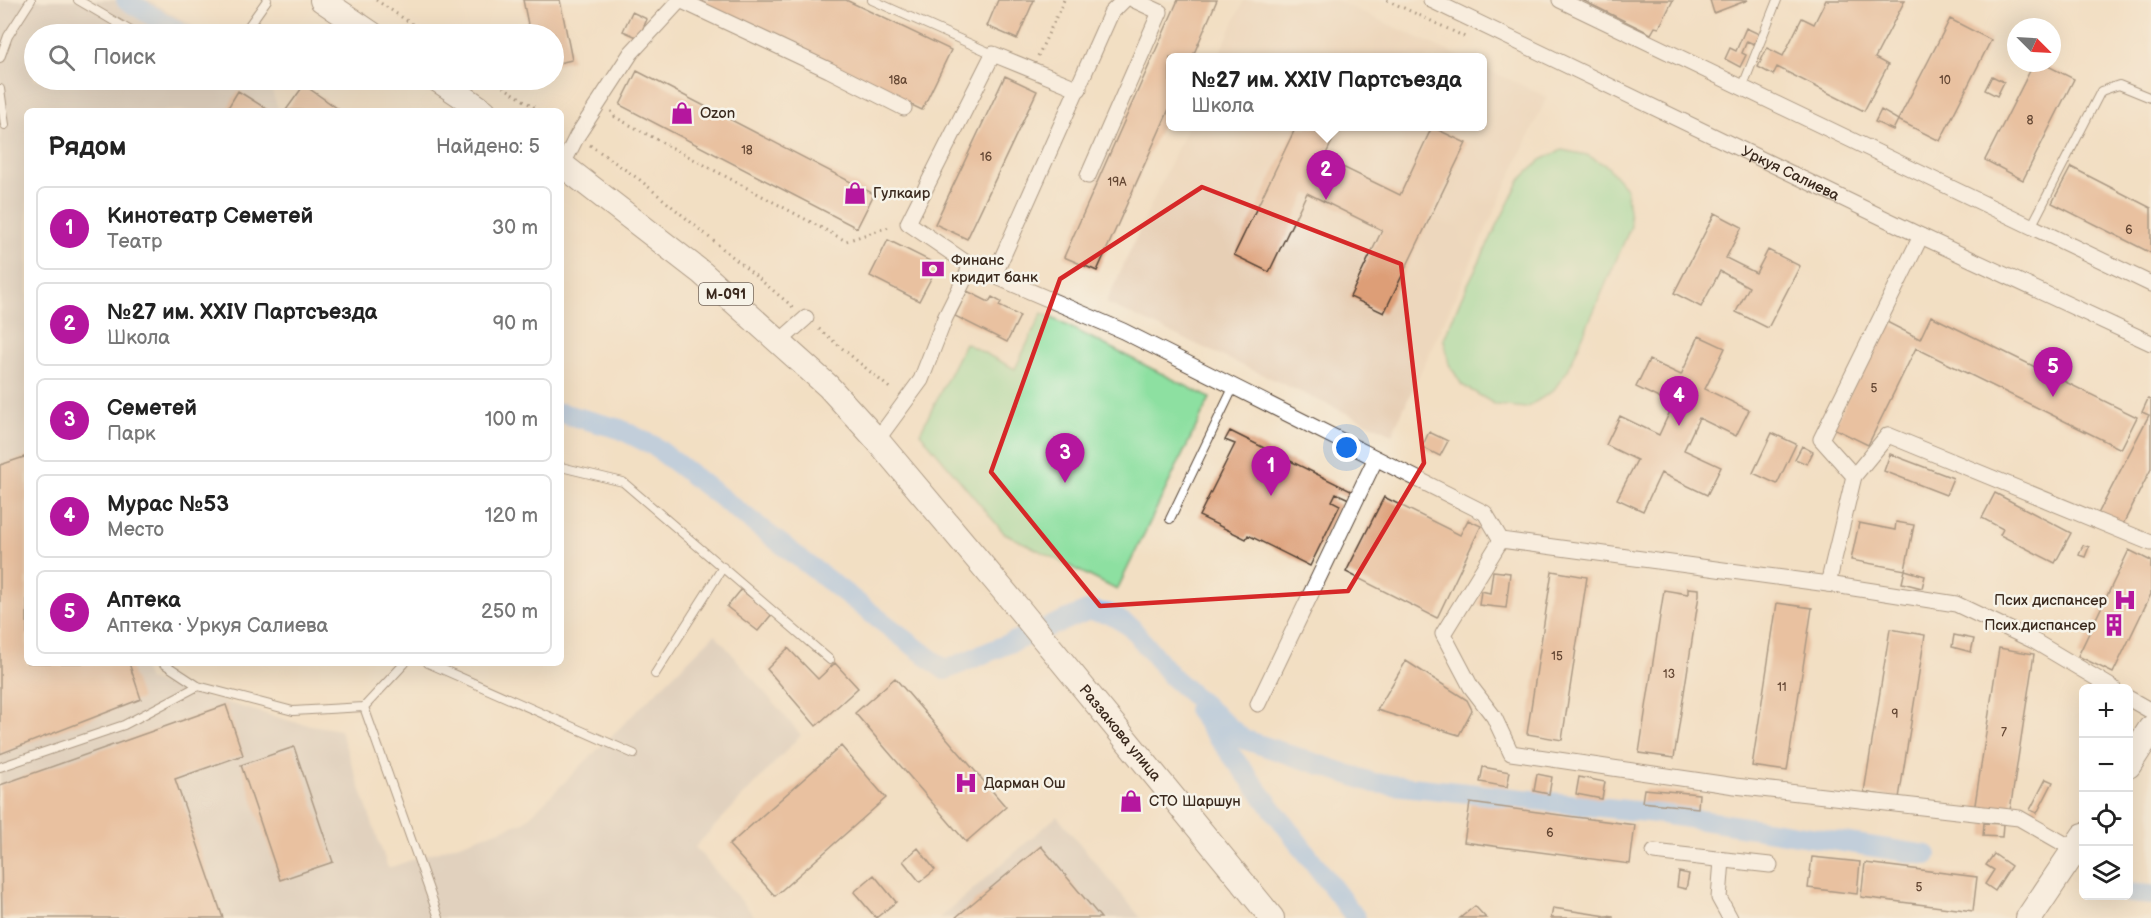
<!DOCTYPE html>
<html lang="ru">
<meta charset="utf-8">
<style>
body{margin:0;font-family:"Balsamiq Sans",sans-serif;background:#f2f2f2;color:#222}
.controls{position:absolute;right:18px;bottom:18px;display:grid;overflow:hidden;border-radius:9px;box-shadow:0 6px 24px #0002}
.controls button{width:54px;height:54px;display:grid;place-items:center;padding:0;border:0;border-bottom:2px solid #e0e0e0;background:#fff;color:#222;font:30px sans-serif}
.compass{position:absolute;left:2007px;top:18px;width:54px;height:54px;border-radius:50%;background:#fff;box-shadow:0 6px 24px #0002;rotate:114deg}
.you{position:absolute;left:1347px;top:448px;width:21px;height:21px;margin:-15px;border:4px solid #fff;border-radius:50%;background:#1a73e8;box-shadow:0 0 0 9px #1a73e833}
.badge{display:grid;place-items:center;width:39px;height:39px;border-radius:50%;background:#b5179e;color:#fff;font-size:20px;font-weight:700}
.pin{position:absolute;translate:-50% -50px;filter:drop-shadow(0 2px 3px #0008)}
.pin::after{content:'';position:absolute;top:32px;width:21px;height:18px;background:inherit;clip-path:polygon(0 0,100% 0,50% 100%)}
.popup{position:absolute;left:1166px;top:53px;width:321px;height:78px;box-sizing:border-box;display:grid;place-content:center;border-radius:9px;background:#fff;filter:drop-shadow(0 2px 4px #0005);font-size:20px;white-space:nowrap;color:#767676}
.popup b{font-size:22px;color:#222}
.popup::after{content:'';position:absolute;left:50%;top:100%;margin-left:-12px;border:12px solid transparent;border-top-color:#fff}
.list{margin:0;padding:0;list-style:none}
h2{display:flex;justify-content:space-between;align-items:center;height:78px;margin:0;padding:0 24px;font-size:26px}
h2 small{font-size:20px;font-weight:400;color:#767676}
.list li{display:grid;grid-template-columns:39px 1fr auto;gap:18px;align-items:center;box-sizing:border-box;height:84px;margin:0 12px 12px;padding:0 12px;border:2px solid #e0e0e0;border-radius:9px}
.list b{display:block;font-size:22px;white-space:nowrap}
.list p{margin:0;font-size:20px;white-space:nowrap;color:#767676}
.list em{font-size:20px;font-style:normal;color:#767676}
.icon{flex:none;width:33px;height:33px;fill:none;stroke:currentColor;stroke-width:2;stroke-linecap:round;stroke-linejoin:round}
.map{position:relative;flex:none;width:2151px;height:918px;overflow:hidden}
.search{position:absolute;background:#fff;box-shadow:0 6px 24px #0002;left:24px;top:24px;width:540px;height:66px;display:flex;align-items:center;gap:15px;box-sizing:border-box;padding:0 21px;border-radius:33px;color:#767676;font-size:22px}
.panel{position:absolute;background:#fff;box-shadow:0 6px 24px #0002;left:24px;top:108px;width:540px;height:558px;border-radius:9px}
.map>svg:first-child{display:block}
.built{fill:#e7cfb5}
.industrial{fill:#ccc2b9}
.green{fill:#8de0a1;stroke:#648560;stroke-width:1.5}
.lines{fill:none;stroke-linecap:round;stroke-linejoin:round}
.canal{stroke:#87bbf5;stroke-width:20}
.building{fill:#dd9e77}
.service-casing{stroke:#564537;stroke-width:10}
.minor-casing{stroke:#564537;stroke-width:17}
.primary-casing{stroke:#564537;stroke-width:26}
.trunk-casing{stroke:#564537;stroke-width:28}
.path{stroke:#564537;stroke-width:3;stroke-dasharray:1.5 4.5;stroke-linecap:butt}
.service{stroke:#fff;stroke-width:8}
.minor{stroke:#fff;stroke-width:15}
.primary{stroke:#fff;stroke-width:24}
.trunk{stroke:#fff;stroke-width:26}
.marked{fill:none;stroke:#d62828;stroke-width:4.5;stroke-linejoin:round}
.labels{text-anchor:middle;stroke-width:5;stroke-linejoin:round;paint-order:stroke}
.number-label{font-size:12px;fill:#644734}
.shield{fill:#f7f3e8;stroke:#73665b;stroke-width:1.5}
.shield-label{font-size:14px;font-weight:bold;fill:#3b2a1e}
.poi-label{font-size:15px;fill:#3b2a1e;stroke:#f7f3e8;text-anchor:start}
.street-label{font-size:15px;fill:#3b2a1e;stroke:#f7f3e8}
</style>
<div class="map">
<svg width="2151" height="918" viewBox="0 0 2151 918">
<rect width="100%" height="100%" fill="#f7f3e8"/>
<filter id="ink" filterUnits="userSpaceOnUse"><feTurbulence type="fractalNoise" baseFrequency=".0167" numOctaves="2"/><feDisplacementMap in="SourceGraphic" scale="12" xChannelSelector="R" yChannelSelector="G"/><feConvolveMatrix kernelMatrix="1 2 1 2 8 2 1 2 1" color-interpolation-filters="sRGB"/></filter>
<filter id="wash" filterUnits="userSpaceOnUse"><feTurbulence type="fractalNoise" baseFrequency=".008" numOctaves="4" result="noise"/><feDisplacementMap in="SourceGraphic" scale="24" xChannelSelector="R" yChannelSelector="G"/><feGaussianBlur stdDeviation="1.35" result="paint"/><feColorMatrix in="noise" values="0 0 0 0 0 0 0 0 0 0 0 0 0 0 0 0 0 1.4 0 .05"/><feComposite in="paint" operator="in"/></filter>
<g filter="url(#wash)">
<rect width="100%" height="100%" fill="#f2dfc3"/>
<path class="built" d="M1244 0H1335L1461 57H1218Z
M1482 67 1547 97 1392 434 1106 303 1187 127H1482Z"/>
<path class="industrial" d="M0 0H149L206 34H34V80H268L279 111H27V663H141L148 680 294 722 340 730 388 868 524 822 715 634 801 735 695 847 756 918H0Z
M1057 816 1141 918H940Z"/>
<path class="green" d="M1562 150 1587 155 1607 166 1626 188 1631 226 1568 370 1553 391 1526 408 1496 405 1462 385 1449 364 1444 339 1462 296 1520 180 1541 160Z
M1042 313 1210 398 1117 590 1004 533 920 433 965 343 1015 369Z"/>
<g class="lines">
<path class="canal" d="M126 0 182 34
M561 413 620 429 654 446 945 670 1087 611 1109 614 1131 627 1172 677 1243 739 1374 783 1655 813 1927 855
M1197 710 1356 918
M2128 893 2151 895"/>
</g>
<g id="blocks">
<path class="building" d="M523 0H560L572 60 554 64V34H530Z
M693 0H846L951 50 922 110Z
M998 0H1034L1017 39 987 26Z
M1178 0H1217L1192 58H1170V107L1097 271 1064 257Z
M1582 0H1673L1659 28 1655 27 1651 34Z
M1710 0H1748L1714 13Z
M1826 0H1905L1875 58 1888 65 1864 111 1777 67 1773 75 1758 67 1767 48 1783 56 1802 18 1814 24Z
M632 12 647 19 639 38 623 31Z
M1950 19 1991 40 1940 141 1898 120 1893 130 1875 122 1881 110 1898 120Z
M1746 28 1759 34 1754 44 1747 41 1742 53 1746 55 1740 67 1725 59 1730 48 1736 51Z
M2034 63H2042L2074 79 2023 180 1985 160Z
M637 71 874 194 857 228 620 105Z
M1005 76 1037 91 967 239 935 224Z
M1992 76 2004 82 1997 96 1985 90Z
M304 85 341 111 286 110Z
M238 91 270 111H226Z
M1296 127H1339L1324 158 1400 195 1432 127 1466 143 1384 313 1350 297 1382 230 1307 193 1269 272 1234 255Z
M2071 167 2151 208V253L2052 203Z
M1715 213 1742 227 1726 258 1756 273 1768 250 1800 266 1768 328 1736 312 1749 287 1720 271 1701 307 1674 293Z
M888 240 938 265 919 301 870 276Z
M967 291 989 302 992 297 1001 302 999 306 1020 316 1007 342 955 316Z
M1931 316 2137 417 2121 449 1916 348 1868 445 1833 428 1885 321 1920 339Z
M1699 336 1725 348 1705 389 1749 410 1736 436 1699 418 1684 450 1721 467 1707 495 1661 473 1643 511 1617 499 1637 460 1606 445 1620 416 1659 435 1673 405 1636 387 1649 360 1681 375Z
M2148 399 2151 400V469L2122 526 2098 514 2149 415 2142 412Z
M1230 431 1355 493 1351 500 1336 493 1332 501 1340 505 1310 566 1248 535 1246 539 1199 516 1235 444 1225 440Z
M1429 432 1448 441 1440 456 1422 447Z
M1772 433 1796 444 1777 484 1753 473Z
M1802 446 1813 452 1807 464 1795 459Z
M1890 454 1953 478 1946 495 1884 471Z
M27 456V663H129L141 699 0 754V465Z
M1995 493 2071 533 2055 563 2000 535 2003 529 1982 518Z
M1384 497 1460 535 1468 520 1481 526 1437 618 1346 572Z
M1896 522 1914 525 1905 570 1851 560 1859 523 1895 530Z
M2083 545 2089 547 2085 557 2079 555Z
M2129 550 2151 561V594L2113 673 2078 656Z
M1905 570 1925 576 1922 588 1902 583Z
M1493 571 1510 573 1506 608 1479 605 1481 591 1490 593Z
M1552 571 1587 577 1562 740 1527 734Z
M1688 588 1699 589V595L1674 758 1639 753 1664 590 1688 594Z
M741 590 772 614 758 631 727 607Z
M1777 603 1812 608 1787 771 1752 766Z
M1890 629 1925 635 1899 798 1864 792Z
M1954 635 1974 639 1971 652 1952 647Z
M788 648 818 679 835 663 858 688 816 726 767 669Z
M1999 648 2034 654 2009 817 1974 811Z
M1406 661 1467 700 1472 710 1459 735 1377 710Z
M895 678 1006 807 966 842 855 713Z
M226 705 243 755 175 779 223 918H2L0 785Z
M841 746 886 798 775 896 729 845Z
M294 747 333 862 280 880 241 765Z
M1483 767 1510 772 1507 787 1480 782Z
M1537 774 1552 777 1549 794 1534 791Z
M1579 777 1605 782 1602 799 1576 794Z
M2046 779 2053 782 2037 813 2030 810Z
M1644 789 1699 794 1698 808 1642 802Z
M1470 803 1635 825 1630 864 1464 842Z
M1984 823 2003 824 2002 837 1983 836Z
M1041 846 1101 918H955Z
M918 848 935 870 920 882 903 861Z
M1994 854 2011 866 1995 891 1985 884 1994 870 1986 865Z
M1812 857 1860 862 1857 894 1808 888Z
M1865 863 1977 877 1973 911 1861 897Z
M1679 872 1689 874 1686 889 1677 887Z
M874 875 896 902 876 918 854 892Z
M1475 906 1486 918H1460Z
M1553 908 1613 917V918H1551Z"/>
</g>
</g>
<g filter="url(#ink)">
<use href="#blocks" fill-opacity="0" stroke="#564537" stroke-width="1.5"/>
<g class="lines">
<g class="service-casing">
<path id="service" d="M78 0 136 34
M872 0 993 54
M243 34 267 0
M0 58 8 36 31 0
M1742 88 1777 0
M0 89 5 125
M2031 227 2101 91 2119 85 2151 98
M561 467 623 482 830 660
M1170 519 1234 386
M163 663 198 686 293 711 364 707 405 663
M428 663 634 754
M655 674 723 567
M364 707 439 918
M0 767 124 725 198 686"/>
</g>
<g class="minor-casing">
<g id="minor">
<path id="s1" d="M1431 0 1921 236 2151 343"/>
<path d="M1560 0 2151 284"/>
<path d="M1079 89 993 54 908 223 971 266 1123 331 1485 513 1501 540"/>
<path d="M561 168 577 136 631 53 680 0 829 70 904 108"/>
<path d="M1088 176 1160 12 1134 0"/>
<path d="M994 276 1111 13 1124 0"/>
<path d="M780 341 806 318"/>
<path d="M877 440 921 380 945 318 971 266"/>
<path d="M1854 476 1888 435 2151 543"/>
<path d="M1828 584 1854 476 1821 439 1921 236"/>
<path d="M2128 698 2151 711"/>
<path d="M1258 704 1375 460"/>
<path d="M2075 850 2019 818 1735 786 1511 753 1494 717 1471 687 1443 634 1501 540 1828 584 1956 604 2034 641 2113 688"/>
<path d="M1654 852 1770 865"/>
<path d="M1722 860 1719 898 1730 918"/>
</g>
</g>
<g class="primary-casing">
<g id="primary">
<path d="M322 0 372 34"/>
<path d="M438 80 484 111"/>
<path id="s2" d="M561 164 702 273 828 386 877 440 1019 609 1272 918"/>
</g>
</g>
<g class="trunk-casing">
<path id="trunk" d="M2128 765 2151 729
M2029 918 2084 836"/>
</g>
<path class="path" d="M376 0 427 34
M1387 0 1465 37
M1038 56 1064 0
M493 80 540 111
M611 111 615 117 846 241 892 226
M590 145 640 180 793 307
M819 329 892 390"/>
<use href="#service" class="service"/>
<use href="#minor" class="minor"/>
<use href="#primary" class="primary"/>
<use href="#trunk" class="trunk"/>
</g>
</g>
<path d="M0 0H2151V918H0ZM1202 187 1401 264 1424 463 1348 591 1100 606 991 472 1060 279Z" fill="#f2dfc3" fill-opacity=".55" fill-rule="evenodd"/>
<path class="marked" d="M1202 187 1401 264 1424 463 1348 591 1100 606 991 472 1060 279Z"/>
<defs>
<g id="shop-bare" transform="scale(1.8)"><path d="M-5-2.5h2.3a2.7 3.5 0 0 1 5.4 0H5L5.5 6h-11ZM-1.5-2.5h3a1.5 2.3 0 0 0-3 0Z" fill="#b5179e" stroke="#f7f3e8" stroke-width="2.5" paint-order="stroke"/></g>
<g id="bank-bare" transform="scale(1.8)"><path d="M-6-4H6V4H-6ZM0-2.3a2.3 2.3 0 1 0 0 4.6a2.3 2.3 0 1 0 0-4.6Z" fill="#b5179e" stroke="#f7f3e8" stroke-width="2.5" paint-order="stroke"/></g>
<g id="hospital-bare" transform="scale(1.8)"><path d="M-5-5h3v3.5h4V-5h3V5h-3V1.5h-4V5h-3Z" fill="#b5179e" stroke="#f7f3e8" stroke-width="2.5" paint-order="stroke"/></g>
<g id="building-bare" transform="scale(1.8)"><path d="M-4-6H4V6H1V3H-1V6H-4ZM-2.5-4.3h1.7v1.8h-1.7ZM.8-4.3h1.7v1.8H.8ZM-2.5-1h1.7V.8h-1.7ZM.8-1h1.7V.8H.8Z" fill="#b5179e" stroke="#f7f3e8" stroke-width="2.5" paint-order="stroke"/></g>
</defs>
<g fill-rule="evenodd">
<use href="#shop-bare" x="682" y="113"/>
<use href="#shop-bare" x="855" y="193"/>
<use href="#bank-bare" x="933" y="269"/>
<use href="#hospital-bare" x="2125" y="600"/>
<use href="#building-bare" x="2114" y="625"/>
<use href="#hospital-bare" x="966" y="783"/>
<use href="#shop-bare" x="1131" y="801"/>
</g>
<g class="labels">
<g class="number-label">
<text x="898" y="84">18а</text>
<text x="1945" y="84">10</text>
<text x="2030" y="124">8</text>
<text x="747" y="154">18</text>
<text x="986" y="161">16</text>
<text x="1117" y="186">19А</text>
<text x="2129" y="234">6</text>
<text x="1874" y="392">5</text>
<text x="1557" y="660">15</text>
<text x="1669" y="678">13</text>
<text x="1782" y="691">11</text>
<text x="1895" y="718">9</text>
<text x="2004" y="736">7</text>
<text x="1550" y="837">6</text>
<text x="1919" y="891">5</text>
</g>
<rect class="shield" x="699" y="283" width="54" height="22" rx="4.5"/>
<g class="shield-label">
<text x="726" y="299">М-091</text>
</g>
<g class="poi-label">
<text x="700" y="118">Ozon</text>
<text x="873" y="198">Гулкаир</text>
<text x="951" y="265">Финанс<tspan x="951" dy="17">кридит банк</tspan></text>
<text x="2107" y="605" text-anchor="end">Псих диспансер</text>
<text x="2096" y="630" text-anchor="end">Псих.диспансер</text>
<text x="984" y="788">Дарман Ош</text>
<text x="1149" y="806">СТО Шаршун</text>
</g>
<g class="street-label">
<text dy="5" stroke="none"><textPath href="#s1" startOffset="399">Уркуя Салиева</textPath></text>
<text dy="5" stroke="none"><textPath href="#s2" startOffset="801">Раззакова улица</textPath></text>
</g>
</g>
</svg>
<div class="controls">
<button>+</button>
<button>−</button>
<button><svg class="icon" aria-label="locate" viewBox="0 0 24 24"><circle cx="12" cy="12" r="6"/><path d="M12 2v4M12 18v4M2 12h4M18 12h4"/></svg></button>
<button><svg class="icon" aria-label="layers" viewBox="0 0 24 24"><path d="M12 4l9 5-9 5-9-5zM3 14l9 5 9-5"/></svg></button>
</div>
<svg class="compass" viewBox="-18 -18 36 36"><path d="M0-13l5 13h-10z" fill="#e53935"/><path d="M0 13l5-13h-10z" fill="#767676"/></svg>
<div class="you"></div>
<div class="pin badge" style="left:1271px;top:496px">1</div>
<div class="pin badge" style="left:1326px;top:200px">2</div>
<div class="popup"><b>№27 им. XXIV Партсъезда</b>Школа</div>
<div class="pin badge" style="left:1065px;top:483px">3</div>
<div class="pin badge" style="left:1679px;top:426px">4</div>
<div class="pin badge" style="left:2053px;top:397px">5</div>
<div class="search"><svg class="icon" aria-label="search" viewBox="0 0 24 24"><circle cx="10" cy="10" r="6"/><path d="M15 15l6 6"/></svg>Поиск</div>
<section class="panel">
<h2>Рядом<small>Найдено: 5</small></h2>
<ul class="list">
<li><span class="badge">1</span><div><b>Кинотеатр Семетей</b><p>Театр</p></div><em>30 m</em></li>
<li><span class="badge">2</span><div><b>№27 им. XXIV Партсъезда</b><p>Школа</p></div><em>90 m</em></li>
<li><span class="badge">3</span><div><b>Семетей</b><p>Парк</p></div><em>100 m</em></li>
<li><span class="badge">4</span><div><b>Мурас №53</b><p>Место</p></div><em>120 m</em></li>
<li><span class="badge">5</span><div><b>Аптека</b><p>Аптека · Уркуя Салиева</p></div><em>250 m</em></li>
</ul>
</section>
</div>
